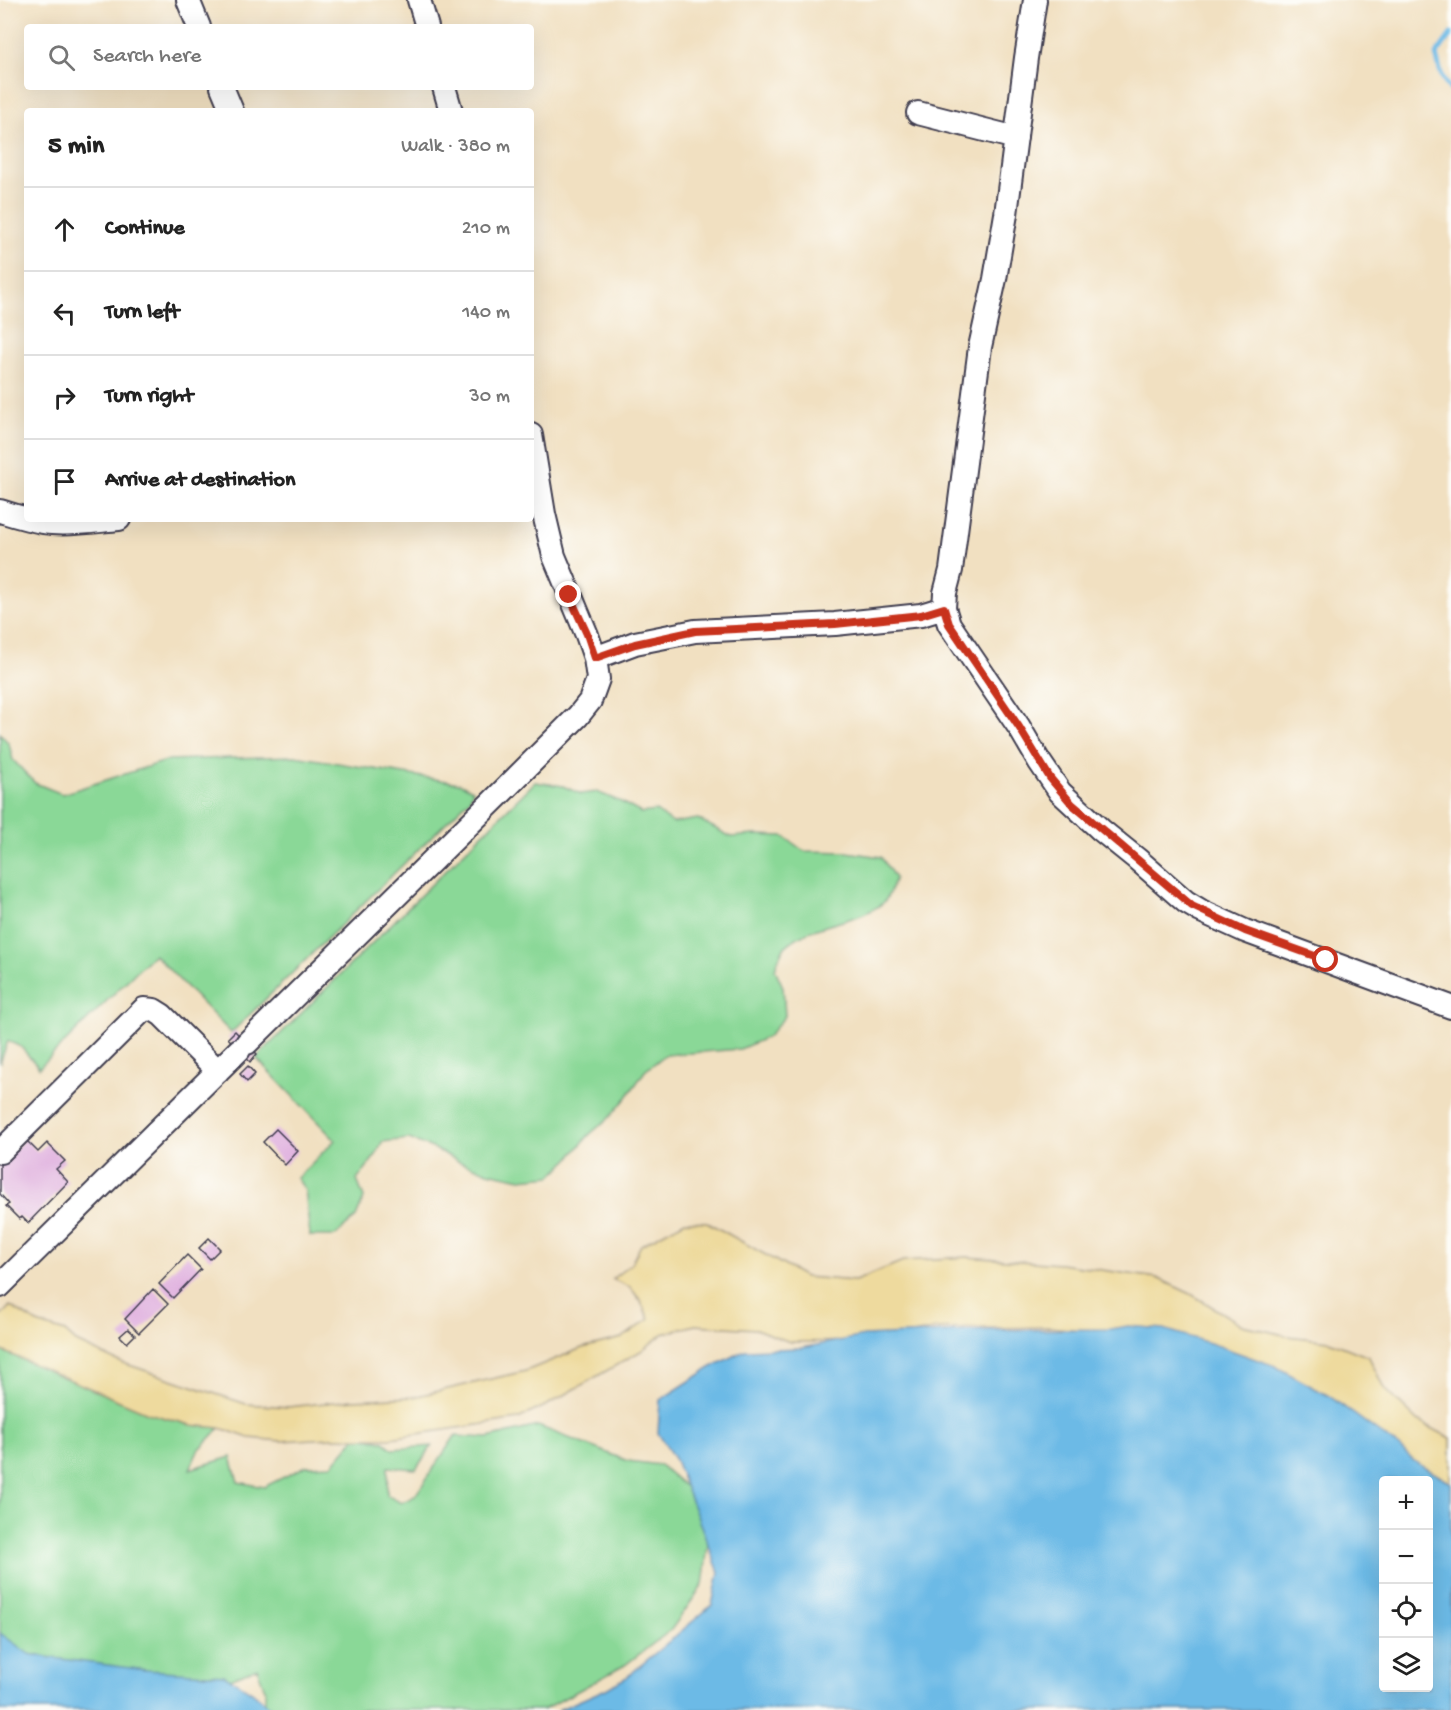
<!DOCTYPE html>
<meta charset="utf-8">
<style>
body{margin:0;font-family:"Gochi Hand",sans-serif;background:#f6f6f6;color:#222}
.controls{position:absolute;right:18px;bottom:18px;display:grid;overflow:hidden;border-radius:6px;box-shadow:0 6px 24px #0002}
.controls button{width:54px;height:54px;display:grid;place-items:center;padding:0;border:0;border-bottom:2px solid #e0e0e0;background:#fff;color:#222;font:30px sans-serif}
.stop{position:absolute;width:18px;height:18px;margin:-14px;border:4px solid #c8321e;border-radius:50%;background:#fff}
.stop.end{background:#c8321e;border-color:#fff;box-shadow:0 2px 6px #0008}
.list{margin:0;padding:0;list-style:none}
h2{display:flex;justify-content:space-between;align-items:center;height:78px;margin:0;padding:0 24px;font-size:26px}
h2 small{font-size:20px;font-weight:400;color:#767676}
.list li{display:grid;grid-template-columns:39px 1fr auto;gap:18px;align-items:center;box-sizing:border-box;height:84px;padding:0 24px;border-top:2px solid #e0e0e0}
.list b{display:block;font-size:22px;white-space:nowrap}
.list em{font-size:20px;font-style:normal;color:#767676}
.icon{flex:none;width:33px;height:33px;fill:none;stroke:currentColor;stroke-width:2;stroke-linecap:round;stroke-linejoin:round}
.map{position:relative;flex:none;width:1451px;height:1710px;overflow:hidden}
.search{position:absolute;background:#fff;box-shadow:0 6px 24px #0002;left:24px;top:24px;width:510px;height:66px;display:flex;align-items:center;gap:15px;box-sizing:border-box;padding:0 21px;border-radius:6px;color:#767676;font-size:22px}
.panel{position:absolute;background:#fff;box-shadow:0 6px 24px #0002;left:24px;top:108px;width:510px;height:414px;border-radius:6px}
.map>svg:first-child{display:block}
.green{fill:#8ad897;stroke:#567d69;stroke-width:1.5}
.sand{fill:#eeda9e;stroke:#887e6c;stroke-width:1.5}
.water{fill:#6cbae6;stroke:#476e90;stroke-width:1.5;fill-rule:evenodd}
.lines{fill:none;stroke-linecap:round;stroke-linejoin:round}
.stream{stroke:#6cbae6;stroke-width:5}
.building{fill:#e0b1df}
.minor-casing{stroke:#413e4f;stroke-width:26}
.minor{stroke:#fff;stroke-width:22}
.route{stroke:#c8321e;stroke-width:8}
</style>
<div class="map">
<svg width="1451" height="1710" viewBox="0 0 1451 1710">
<rect width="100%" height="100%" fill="#fdfcf7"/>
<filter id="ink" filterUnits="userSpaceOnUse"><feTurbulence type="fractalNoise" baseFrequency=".0167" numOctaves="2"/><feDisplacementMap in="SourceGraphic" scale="12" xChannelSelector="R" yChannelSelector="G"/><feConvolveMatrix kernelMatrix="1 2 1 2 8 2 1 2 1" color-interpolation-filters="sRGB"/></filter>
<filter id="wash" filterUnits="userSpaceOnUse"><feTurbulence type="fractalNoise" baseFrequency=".008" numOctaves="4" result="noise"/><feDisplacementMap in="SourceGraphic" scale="24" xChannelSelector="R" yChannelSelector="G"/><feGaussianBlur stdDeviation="1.35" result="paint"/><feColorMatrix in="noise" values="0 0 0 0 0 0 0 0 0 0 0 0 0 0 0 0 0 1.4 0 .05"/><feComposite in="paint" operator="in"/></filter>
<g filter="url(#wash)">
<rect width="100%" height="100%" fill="#f1e0c1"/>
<path class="green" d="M0 733 9 744 13 760 35 783 62 794 169 760 295 756 459 783 473 790 469 800 231 1033 154 954 39 1068 21 1047 8 1041 0 1063Z
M535 782 563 786 581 794 597 792 621 802 641 813 656 811 673 823 698 819 731 837 756 835 783 836 804 851 847 852 881 857 895 878C892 885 889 898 883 903 855 925 810 922 785 947 780 952 778 962 775 969L783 987 785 1016 768 1037 740 1049 665 1055 645 1071 627 1097 611 1116 589 1135 569 1159 551 1176 521 1179 488 1172 460 1162 435 1149 409 1139 382 1142 376 1155 357 1180 364 1198 356 1217 335 1236H310L305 1190 297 1178 335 1140 256 1058Z
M0 1350 148 1413 191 1425 220 1428 198 1451 190 1469 231 1457 238 1482 264 1487 306 1466 332 1465 356 1437 383 1441 393 1449 432 1446 416 1469 388 1467 387 1495 401 1503 415 1496 455 1436 488 1438 538 1426 628 1461 660 1465 688 1489 710 1529 703 1585 671 1630 625 1665 543 1710H265V1690L257 1668 223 1682 151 1701 0 1646Z"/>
<path class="sand" d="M685 1221 707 1222 805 1277 855 1281 903 1261 967 1257 1060 1264 1157 1278 1191 1294 1242 1325 1288 1336 1329 1341 1369 1357 1384 1388 1419 1422 1451 1438V1542L1428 1480H1384L1106 1333 1050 1327 937 1329 880 1341 790 1342 756 1329 695 1325 663 1334 641 1351 549 1404 518 1419 390 1438H332L281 1441 249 1438 220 1428 191 1425 148 1413 0 1350V1317L10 1306 37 1323 65 1332 76 1342 117 1361 246 1404 288 1407 353 1400 413 1397 526 1371 582 1348 622 1338 649 1319 640 1300 630 1287 612 1279 631 1264 641 1245Z"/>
<path class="water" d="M1128 1326 1164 1329 1222 1347 1275 1366 1329 1396 1399 1447 1414 1461 1451 1483V1710H558L606 1689 627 1677 712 1605 719 1572 675 1460 658 1433 660 1400 710 1368 745 1350 802 1348 864 1336 991 1330 1110 1329ZM1384 1480H1428V1688H1384Z
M0 1633 29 1654 46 1657 146 1670 224 1675 252 1692 273 1710H0Z"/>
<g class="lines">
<path class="stream" d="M1451 34 1436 55 1442 77 1451 91"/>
</g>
<g id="blocks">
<path class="building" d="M235 1031 257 1054 250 1062 228 1038Z
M248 1066 255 1074 247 1082 240 1074Z
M276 1129 298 1151 285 1165 263 1142Z
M25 1139 38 1152 47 1143 65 1161 56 1169 68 1182 28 1223 22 1217 19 1219 6 1206 9 1204 0 1194V1164Z
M209 1238 220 1249 210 1259 199 1248Z
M187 1255 201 1269 173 1298 159 1284Z
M153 1289 168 1304 139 1333 125 1319Z
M128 1329 135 1335 127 1343 120 1336Z"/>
</g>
</g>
<g filter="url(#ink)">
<use href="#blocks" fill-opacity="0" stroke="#413e4f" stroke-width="1.5"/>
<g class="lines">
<g class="minor-casing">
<path id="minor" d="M188 0 199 27
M419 0 427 27
M222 87 232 111
M444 87 451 111
M918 113 1016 138
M0 511C17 516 34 522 52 523 74 525 97 521 119 519
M944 608 949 624 1019 727 1039 761 1060 792 1101 830 1137 859 1186 902 1201 911 1245 931 1451 1007
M595 658 635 643 695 631 835 624 921 615 944 608 945 593 951 570 980 347 995 279 1006 214 1026 58 1035 0
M247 1043 501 793 578 716 590 701 598 679 595 658 587 635 554 556 544 514 531 435
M0 1152 144 1009 154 1010 162 1015 218 1071
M0 1286 239 1050"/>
</g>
<use href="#minor" class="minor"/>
</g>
</g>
<g class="lines" filter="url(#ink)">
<path class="route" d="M569 595 587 634 595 658 635 644 695 631 835 624 921 615 944 608 949 624 1019 727 1050 778 1072 804 1192 906 1245 931 1326 960"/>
</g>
</svg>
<div class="controls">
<button>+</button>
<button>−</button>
<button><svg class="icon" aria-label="locate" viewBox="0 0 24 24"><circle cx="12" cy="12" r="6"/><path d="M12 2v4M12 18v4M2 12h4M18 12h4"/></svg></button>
<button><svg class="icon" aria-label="layers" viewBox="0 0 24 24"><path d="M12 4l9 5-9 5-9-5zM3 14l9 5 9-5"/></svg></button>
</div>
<div class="stop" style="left:1326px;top:960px"></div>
<div class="stop end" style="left:569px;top:595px"></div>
<div class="search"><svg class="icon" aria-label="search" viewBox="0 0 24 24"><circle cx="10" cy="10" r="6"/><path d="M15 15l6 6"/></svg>Search here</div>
<section class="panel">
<h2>5 min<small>Walk · 380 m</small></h2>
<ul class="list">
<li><svg class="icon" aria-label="ahead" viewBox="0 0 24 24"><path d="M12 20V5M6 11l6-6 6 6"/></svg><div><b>Continue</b></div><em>210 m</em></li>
<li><svg class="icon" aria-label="left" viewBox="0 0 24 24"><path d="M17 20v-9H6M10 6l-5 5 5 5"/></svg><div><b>Turn left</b></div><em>140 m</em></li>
<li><svg class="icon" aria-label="right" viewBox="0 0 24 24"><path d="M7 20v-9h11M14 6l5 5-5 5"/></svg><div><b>Turn right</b></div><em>30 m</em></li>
<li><svg class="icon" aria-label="arrive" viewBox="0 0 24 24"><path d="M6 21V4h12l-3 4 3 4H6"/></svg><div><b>Arrive at destination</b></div></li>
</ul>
</section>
</div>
